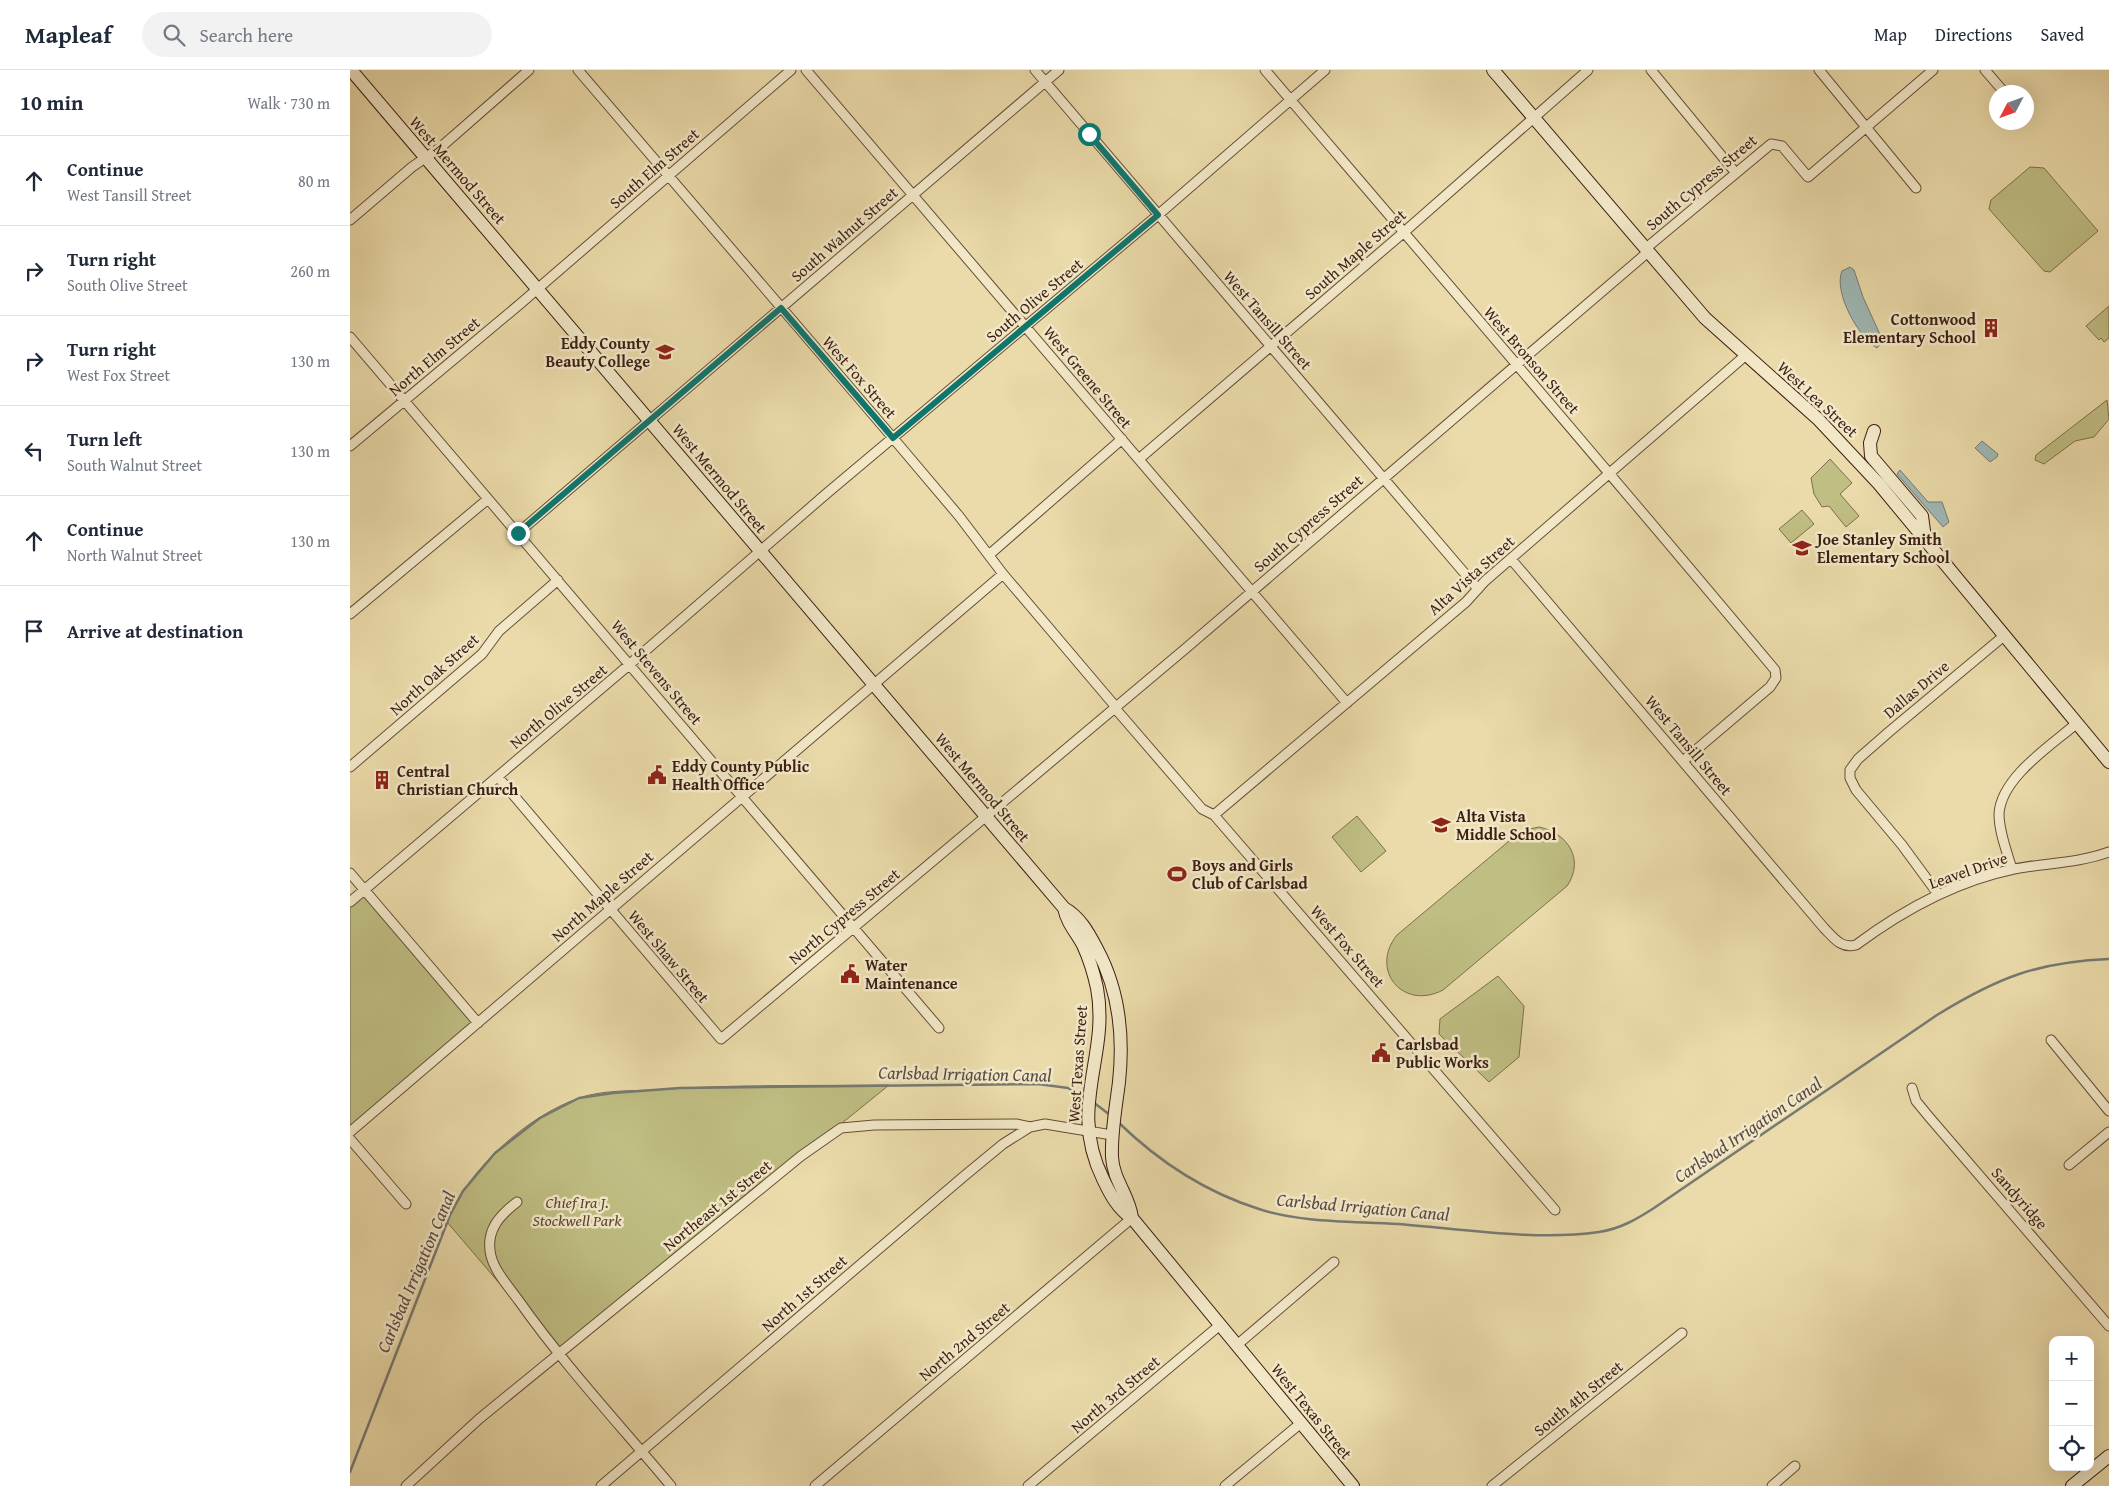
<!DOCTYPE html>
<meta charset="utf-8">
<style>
body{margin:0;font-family:"Gentium Book Plus",serif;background:#f2f2f3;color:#1f2937}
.controls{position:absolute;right:15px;bottom:15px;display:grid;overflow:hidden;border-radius:10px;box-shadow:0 5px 20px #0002}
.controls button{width:45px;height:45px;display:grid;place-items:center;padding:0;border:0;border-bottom:1px solid #e0e1e3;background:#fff;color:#1f2937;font:25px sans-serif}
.compass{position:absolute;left:1639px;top:15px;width:45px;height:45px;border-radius:50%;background:#fff;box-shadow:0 5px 20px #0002;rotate:229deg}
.stop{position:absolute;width:15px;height:15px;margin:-11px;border:4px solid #0f766e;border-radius:50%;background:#fff}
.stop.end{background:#0f766e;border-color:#fff;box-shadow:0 1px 5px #0008}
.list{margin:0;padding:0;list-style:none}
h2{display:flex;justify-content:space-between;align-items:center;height:65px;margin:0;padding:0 20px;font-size:21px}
h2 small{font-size:16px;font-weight:400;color:#747a83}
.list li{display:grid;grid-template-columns:32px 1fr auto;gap:15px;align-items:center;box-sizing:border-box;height:90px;padding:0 20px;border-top:1px solid #e0e1e3}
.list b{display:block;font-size:19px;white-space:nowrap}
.list p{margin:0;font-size:16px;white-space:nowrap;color:#747a83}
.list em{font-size:16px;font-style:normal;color:#747a83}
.icon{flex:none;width:28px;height:28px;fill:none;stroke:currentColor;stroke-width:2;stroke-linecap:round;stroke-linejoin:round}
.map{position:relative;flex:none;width:1759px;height:1416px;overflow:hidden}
header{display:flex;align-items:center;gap:30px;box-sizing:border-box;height:70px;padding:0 25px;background:#fff;border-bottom:1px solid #e0e1e3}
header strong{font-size:24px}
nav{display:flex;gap:28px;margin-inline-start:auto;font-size:18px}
.search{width:350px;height:45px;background:#f2f2f3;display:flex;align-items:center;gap:12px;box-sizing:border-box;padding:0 18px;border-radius:28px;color:#747a83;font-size:19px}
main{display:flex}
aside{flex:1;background:#fff}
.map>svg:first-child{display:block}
.green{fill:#bfbe83;stroke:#7d6e4b}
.water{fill:#9eb8b5;stroke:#767a74}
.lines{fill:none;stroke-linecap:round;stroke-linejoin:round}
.stream{stroke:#767a74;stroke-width:2.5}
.street-casing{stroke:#674d39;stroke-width:11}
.secondary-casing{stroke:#3b1e13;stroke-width:14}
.street{stroke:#f2e8c8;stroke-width:9}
.secondary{stroke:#f2e8c8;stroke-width:12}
.route{stroke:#0f766e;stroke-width:6}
.labels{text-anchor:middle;stroke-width:5;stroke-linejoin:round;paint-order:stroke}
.street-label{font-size:16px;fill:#3b1e13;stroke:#f2e8c8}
.poi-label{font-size:16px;font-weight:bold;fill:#3b1e13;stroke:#f2e8c8;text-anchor:start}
.park-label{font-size:16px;font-style:italic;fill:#5c462f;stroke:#f2e8c8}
.water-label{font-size:18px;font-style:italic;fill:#594c44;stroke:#f2e8c8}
</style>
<header>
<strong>Mapleaf</strong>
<div class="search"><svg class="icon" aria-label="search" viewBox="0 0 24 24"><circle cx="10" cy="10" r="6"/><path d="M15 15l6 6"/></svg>Search here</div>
<nav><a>Map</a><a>Directions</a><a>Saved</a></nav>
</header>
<main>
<aside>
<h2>10 min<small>Walk · 730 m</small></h2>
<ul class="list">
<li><svg class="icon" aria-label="ahead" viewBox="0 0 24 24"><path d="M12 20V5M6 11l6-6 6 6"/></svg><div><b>Continue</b><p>West Tansill Street</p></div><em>80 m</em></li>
<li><svg class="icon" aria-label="right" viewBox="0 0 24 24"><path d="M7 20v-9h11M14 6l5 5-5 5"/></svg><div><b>Turn right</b><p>South Olive Street</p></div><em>260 m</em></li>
<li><svg class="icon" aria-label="right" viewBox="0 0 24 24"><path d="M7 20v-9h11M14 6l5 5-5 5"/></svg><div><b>Turn right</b><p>West Fox Street</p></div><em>130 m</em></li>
<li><svg class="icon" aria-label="left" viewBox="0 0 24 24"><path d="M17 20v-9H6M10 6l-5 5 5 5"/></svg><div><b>Turn left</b><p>South Walnut Street</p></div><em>130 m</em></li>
<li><svg class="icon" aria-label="ahead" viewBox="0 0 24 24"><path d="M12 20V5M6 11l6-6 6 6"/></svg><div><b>Continue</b><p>North Walnut Street</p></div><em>130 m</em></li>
<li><svg class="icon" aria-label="arrive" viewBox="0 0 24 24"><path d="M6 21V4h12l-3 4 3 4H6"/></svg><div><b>Arrive at destination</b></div></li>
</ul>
</aside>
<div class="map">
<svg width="1759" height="1416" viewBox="0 0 1759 1416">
<rect width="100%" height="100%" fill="#ebdbaa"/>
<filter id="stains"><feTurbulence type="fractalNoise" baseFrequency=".004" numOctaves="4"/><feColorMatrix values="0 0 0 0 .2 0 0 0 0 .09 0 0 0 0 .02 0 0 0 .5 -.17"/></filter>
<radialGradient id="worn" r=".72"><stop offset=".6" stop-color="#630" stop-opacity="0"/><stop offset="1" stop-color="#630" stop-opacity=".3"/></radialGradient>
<path class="green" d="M1680 97 1694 98 1748 161 1700 202 1694 201 1639 139 1641 130Z
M1759 236V268L1754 272 1751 268 1749 270 1736 256Z
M1757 330 1759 349 1744 367 1725 371 1694 394 1685 390 1686 385Z
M1480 389 1502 413 1490 424 1509 446 1496 457 1479 436 1472 437 1464 424 1461 408Z
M1452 440 1464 454 1441 473 1429 459Z
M1007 746 1036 781 1011 802 982 767Z
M1189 757C1218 763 1235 790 1217 816L1093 920C1053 941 1019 900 1047 865L1171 761Z
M14 820 128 953 0 1062V832Z
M1148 906 1174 936 1169 987 1139 1012 1089 964 1090 949Z
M539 1015 209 1283 97 1152C117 1100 177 1046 229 1028 252 1020 280 1021 304 1020 382 1014 461 1016 539 1015Z"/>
<path class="water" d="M1500 197 1504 200 1513 227 1533 271 1527 278C1509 268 1483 222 1492 201Z
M1632 371 1648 384 1647 387 1640 392 1625 378Z
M1550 400 1578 432H1592L1599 452 1593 457 1547 404Z"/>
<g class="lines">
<path class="stream" d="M743 1032 760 1045
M768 1052C808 1091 855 1122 909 1139 952 1153 1003 1151 1048 1154 1112 1159 1185 1171 1249 1162 1270 1159 1287 1149 1304 1138L1587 945C1647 908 1687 892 1759 889
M0 1402 100 1145 113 1121 145 1083 190 1048 229 1028 263 1023 330 1018 688 1014 718 1018 736 1028"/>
<g class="street-casing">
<path id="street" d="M228 0 543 368 609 446 653 504 765 636
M456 0 997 633
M685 0 1128 519
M915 0C1086 200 1257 399 1425 600L1426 608 1420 617 1333 691
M1301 0 1385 102
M1469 0 1566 118
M1635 0 1654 22
M0 150 62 97 91 77 179 0
M1295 179 1421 74 1432 76 1458 107 1583 0
M0 267 589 958
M0 376 170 234 441 0
M789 389 1053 163 1238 0
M168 463 709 0
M640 484 772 369
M1161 489 1474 858C1484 868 1491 879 1506 875 1553 840 1606 811 1664 799 1696 793 1729 793 1759 782
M0 544 138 429
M764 637 852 739 864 745 1205 1140
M0 697 132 584 149 561 208 510
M148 707 371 969 835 579 1298 182
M864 745 1116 532 1135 511 1396 285
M1662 799C1657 782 1649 762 1649 744 1651 707 1702 675 1727 653
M0 803 128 953
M1588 824 1552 775 1506 720 1500 708V700L1508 689 1540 661 1655 565
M0 832 280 594 476 424 808 145 975 0
M1701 970 1759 1041
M1562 1018 1566 1031 1580 1048 1759 1256
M0 1062 653 504
M0 1069 56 1134
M1719 1095 1759 1062
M167 1132C149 1146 135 1161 141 1186 145 1202 159 1217 169 1231 215 1296 270 1355 321 1416
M887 1275 984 1192
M56 1416 129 1349 451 1086 491 1058 524 1055 666 1054 680 1057 695 1054 762 1065
M251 1416 613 1107 653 1074 680 1057
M465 1416 782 1148
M678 1416 870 1255
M875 1416 951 1353
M1142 1416 1332 1263
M1422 1416 1445 1396"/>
</g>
<g class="secondary-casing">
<path id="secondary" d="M1 0 714 838C730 847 738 862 747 879 769 920 774 966 769 1012 766 1037 761 1062 762 1087 763 1110 780 1127 782 1148
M1143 0 1355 248 1468 349 1529 414 1759 692
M1524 361 1520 373 1521 386 1572 446 1575 468
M714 838C717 853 726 862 733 875 739 888 744 904 747 918 760 987 717 1036 753 1109 760 1124 768 1139 782 1148L1003 1416
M1722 1416 1759 1386"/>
</g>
<use href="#street" class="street"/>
<use href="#secondary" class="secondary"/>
</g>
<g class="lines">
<path class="route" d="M168 463 431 238 543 368 808 145 739 64"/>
</g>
<defs>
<g id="building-bare" transform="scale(1.5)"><path d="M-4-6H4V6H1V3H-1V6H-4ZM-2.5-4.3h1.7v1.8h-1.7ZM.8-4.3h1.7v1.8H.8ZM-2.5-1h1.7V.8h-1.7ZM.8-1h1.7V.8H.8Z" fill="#8f2418" stroke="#f2e8c8" stroke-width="2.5" paint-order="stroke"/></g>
<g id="university-bare" transform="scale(1.5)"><path d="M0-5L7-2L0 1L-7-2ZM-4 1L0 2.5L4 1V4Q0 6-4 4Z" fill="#8f2418" stroke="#f2e8c8" stroke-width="2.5" paint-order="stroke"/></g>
<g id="school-bare" transform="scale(1.5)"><path d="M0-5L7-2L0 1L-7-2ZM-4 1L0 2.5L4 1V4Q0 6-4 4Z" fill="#8f2418" stroke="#f2e8c8" stroke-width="2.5" paint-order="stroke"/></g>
<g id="civic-bare" transform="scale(1.5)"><path d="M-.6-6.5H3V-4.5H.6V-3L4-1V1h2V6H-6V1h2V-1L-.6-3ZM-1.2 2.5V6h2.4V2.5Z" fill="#8f2418" stroke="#f2e8c8" stroke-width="2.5" paint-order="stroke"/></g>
<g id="stadium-bare" transform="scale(1.5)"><path d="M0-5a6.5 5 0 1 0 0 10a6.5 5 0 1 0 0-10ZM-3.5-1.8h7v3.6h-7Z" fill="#8f2418" stroke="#f2e8c8" stroke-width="2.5" paint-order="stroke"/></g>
</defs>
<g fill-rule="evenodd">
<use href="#building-bare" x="1641" y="258"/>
<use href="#university-bare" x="315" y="282"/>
<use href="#school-bare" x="1452" y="478"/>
<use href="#civic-bare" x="307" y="705"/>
<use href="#building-bare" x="32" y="710"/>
<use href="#school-bare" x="1091" y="755"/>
<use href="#stadium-bare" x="827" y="804"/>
<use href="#civic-bare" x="500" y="904"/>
<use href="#civic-bare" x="1031" y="983"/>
</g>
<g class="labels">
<g class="street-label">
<text transform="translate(304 98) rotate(-41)" y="6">South Elm Street</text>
<text transform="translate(108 100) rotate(49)" y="6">West Mermod Street</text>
<text transform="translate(1351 112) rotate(-40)" y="6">South Cypress Street</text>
<text transform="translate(494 164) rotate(-41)" y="6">South Walnut Street</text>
<text transform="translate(1005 184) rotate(-41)" y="6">South Maple Street</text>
<text transform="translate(684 230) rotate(-40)" y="6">South Olive Street</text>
<text transform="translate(918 250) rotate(49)" y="6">West Tansill Street</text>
<text transform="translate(84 286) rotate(-40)" y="6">North Elm Street</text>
<text transform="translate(1182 290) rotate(49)" y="6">West Bronson Street</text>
<text transform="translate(510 307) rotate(49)" y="6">West Fox Street</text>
<text transform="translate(738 307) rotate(50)" y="6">West Greene Street</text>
<text transform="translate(1468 329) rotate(43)" y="6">West Lea Street</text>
<text transform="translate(370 408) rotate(50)" y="6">West Mermod Street</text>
<text transform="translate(958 453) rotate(-41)" y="6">South Cypress Street</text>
<text transform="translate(1121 505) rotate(-42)" y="6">Alta Vista Street</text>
<text transform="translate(307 602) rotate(50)" y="6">West Stevens Street</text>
<text transform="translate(84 604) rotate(-42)" y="6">North Oak Street</text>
<text transform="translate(1566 619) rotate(-40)" y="6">Dallas Drive</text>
<text transform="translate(208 636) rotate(-40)" y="6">North Olive Street</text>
<text transform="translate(1339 675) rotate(50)" y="6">West Tansill Street</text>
<text transform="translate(633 717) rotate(50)" y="6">West Mermod Street</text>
<text transform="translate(1618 800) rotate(-19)" y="6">Leavel Drive</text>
<text transform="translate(252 826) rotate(-41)" y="6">North Maple Street</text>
<text transform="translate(494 846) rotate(-40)" y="6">North Cypress Street</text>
<text transform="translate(998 876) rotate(49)" y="6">West Fox Street</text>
<text transform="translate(319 886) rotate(50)" y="6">West Shaw Street</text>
<text transform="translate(727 994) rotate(-86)" y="6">West Texas Street</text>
<text transform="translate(1670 1128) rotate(49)" y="6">Sandyridge</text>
<text transform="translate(367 1135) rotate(-39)" y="6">Northeast 1st Street</text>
<text transform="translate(454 1223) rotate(-41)" y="6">North 1st Street</text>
<text transform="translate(614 1271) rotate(-40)" y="6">North 2nd Street</text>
<text transform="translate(765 1324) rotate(-40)" y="6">North 3rd Street</text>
<text transform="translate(1228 1328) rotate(-39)" y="6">South 4th Street</text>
<text transform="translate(962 1341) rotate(51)" y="6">West Texas Street</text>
</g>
<g class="poi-label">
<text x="1626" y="255" text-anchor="end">Cottonwood<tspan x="1626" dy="18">Elementary School</tspan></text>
<text x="300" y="279" text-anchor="end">Eddy County<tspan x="300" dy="18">Beauty College</tspan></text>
<text x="1467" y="475">Joe Stanley Smith<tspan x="1467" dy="18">Elementary School</tspan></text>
<text x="322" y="702">Eddy County Public<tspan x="322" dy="18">Health Office</tspan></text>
<text x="47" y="707">Central<tspan x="47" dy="18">Christian Church</tspan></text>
<text x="1106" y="752">Alta Vista<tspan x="1106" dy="18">Middle School</tspan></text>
<text x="842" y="801">Boys and Girls<tspan x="842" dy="18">Club of Carlsbad</tspan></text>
<text x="515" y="901">Water<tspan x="515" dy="18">Maintenance</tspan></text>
<text x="1046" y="980">Carlsbad<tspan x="1046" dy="18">Public Works</tspan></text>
</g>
<g class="park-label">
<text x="227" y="1138">Chief Ira J.<tspan x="227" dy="18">Stockwell Park</tspan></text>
</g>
<g class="water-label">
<text transform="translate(615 1004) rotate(1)" y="6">Carlsbad Irrigation Canal</text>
<text transform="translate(1398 1060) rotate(-34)" y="6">Carlsbad Irrigation Canal</text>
<text transform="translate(1013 1137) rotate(5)" y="6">Carlsbad Irrigation Canal</text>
<text transform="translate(66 1202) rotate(-67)" y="6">Carlsbad Irrigation Canal</text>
</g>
</g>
<rect width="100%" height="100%" filter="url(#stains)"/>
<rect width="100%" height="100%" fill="url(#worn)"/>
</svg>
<div class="controls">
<button>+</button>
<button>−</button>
<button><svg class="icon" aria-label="locate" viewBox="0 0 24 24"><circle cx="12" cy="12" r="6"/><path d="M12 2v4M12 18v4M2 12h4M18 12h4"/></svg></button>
</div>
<svg class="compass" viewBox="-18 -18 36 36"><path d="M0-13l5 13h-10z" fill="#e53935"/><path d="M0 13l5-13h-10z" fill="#747a83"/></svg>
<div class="stop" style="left:739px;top:64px"></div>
<div class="stop end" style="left:168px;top:463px"></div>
</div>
</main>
